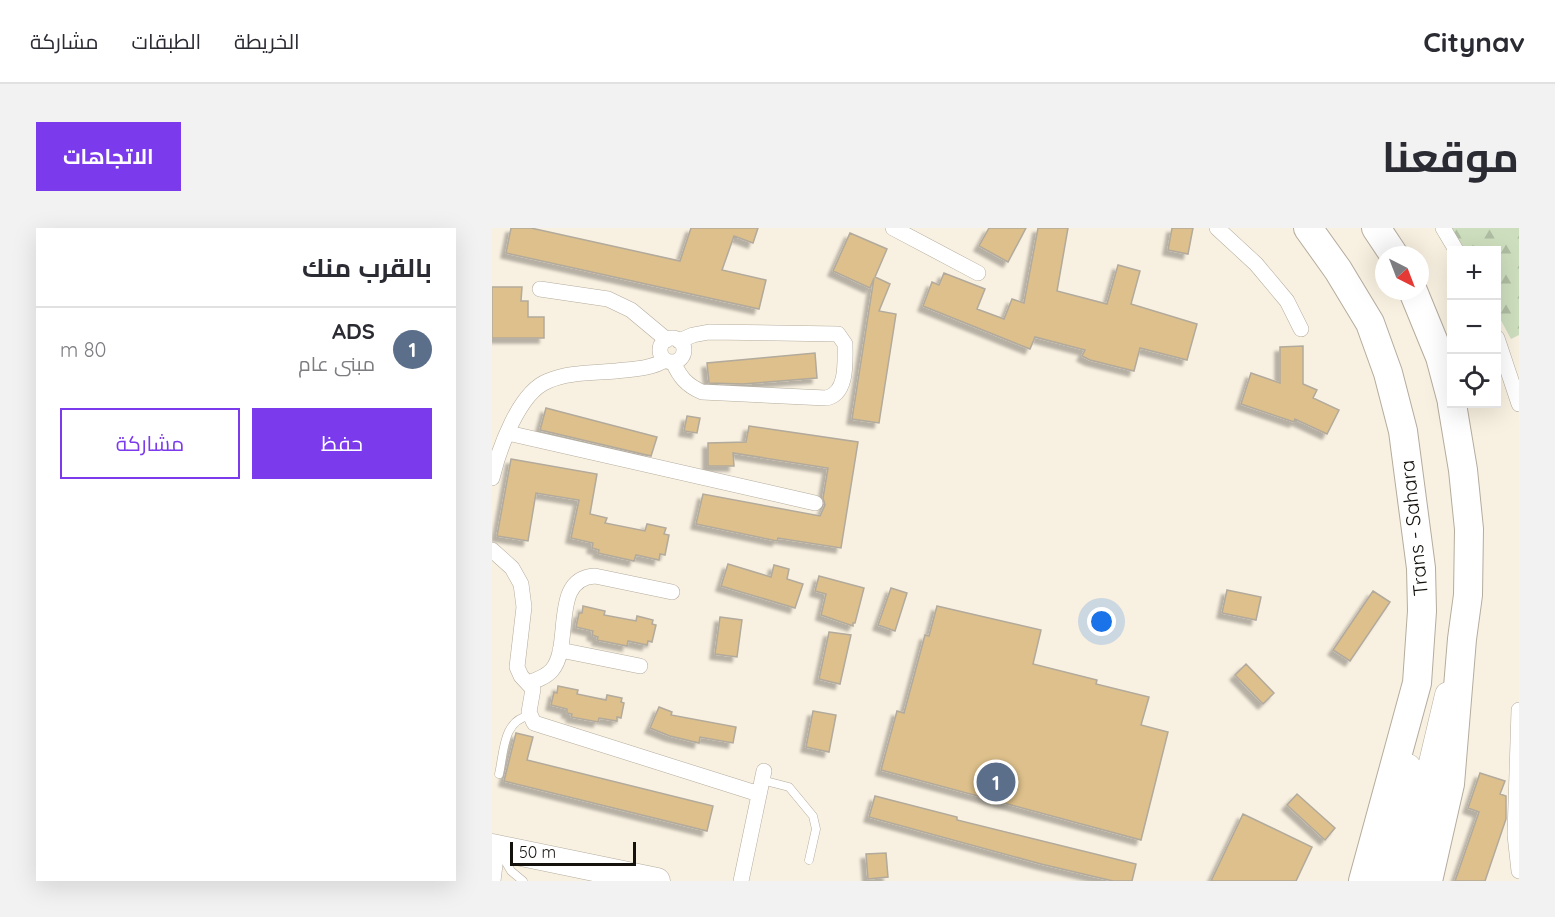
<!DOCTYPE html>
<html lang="ar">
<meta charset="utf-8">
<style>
body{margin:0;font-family:Quicksand,Cairo,sans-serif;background:#f2f2f3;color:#2b2b33;direction:rtl}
.controls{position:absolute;right:18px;top:18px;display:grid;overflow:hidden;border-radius:0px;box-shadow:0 6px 24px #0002}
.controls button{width:54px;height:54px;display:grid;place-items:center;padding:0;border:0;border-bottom:2px solid #e1e1e2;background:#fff;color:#2b2b33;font:30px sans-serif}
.compass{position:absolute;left:883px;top:18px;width:54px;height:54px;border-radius:50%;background:#fff;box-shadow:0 6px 24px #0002;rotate:138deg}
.scale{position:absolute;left:18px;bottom:15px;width:126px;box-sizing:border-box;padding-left:6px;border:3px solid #15120d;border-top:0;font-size:16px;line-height:21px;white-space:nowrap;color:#15120d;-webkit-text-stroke:4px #fff;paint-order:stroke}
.you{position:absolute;left:610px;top:394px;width:21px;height:21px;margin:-15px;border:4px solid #fff;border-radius:50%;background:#1a73e8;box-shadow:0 0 0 9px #1a73e833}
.badge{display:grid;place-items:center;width:39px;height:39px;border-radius:50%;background:#7c3aed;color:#fff;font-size:20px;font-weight:700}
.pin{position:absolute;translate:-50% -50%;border:3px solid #fff;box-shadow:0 2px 6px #0006}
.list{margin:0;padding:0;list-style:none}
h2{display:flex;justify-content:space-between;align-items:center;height:78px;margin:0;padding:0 24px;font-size:26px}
h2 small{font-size:20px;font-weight:400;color:#7c7c81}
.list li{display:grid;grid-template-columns:39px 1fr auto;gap:18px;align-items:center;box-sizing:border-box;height:84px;padding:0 24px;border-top:2px solid #e1e1e2}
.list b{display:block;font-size:22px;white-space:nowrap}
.list p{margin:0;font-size:20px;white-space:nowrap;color:#7c7c81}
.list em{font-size:20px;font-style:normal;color:#7c7c81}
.actions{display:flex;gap:12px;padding:18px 24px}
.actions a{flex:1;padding:14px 0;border:2px solid #7c3aed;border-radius:0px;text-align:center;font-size:21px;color:#7c3aed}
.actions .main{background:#7c3aed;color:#fff}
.icon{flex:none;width:33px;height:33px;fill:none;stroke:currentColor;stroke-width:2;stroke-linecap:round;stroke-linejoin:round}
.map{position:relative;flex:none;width:1027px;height:653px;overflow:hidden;direction:ltr;border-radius:0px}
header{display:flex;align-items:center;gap:36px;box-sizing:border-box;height:84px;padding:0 30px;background:#fff;border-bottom:2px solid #e1e1e2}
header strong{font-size:28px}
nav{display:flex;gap:33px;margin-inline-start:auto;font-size:21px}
.intro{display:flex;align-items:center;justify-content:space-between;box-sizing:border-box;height:144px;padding:0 36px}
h1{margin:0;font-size:42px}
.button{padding:15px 27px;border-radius:0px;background:#7c3aed;color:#fff;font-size:21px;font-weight:700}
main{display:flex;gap:36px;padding:0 36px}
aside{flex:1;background:#fff;border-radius:0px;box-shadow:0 6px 24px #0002}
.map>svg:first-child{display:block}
.forest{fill:url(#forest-firs)}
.building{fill:#ddc08b;stroke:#b2aa9c;stroke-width:1.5;filter:url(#shadow)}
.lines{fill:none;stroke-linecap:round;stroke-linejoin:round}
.lane-casing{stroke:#b4ac9d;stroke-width:9}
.street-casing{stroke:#b4ac9d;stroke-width:16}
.primary-casing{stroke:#b4ac9d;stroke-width:27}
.highway-casing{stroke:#b4ac9d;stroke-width:30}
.lane{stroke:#fff;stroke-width:8}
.street{stroke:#fff;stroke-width:15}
.primary{stroke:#fff;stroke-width:26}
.highway{stroke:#fff;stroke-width:28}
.labels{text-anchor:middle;stroke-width:4.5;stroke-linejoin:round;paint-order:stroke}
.street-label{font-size:20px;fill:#15120d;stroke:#fff}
</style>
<header>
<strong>Citynav</strong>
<nav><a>الخريطة</a><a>الطبقات</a><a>مشاركة</a></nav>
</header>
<div class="intro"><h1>موقعنا</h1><a class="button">الاتجاهات</a></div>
<main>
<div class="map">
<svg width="1027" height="653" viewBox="0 0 1027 653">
<defs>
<pattern id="forest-firs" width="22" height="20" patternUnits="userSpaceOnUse" patternTransform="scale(1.5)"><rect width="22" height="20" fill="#cddebe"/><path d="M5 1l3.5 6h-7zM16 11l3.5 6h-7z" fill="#afbda2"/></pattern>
<filter id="shadow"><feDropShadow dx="-5" dy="5" stdDeviation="1.5" flood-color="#0004"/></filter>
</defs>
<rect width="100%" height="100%" fill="#f8f0e0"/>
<path class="forest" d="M957 0H1027V107L1019 111 1005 85V22H969Z"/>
<path class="building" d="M19 0H39L188 33 199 0H266L261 15 242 8 230 42 274 52 267 81 14 25Z
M497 0H534L516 34 487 18Z
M546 0H576L565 63 615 76 626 37 648 43 639 76 705 96 695 132 648 120 642 143 598 132 590 128 593 122 543 109 538 121 431 78 440 54 447 57 452 45 493 61 485 81 512 91 520 71 532 75Z
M680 0H701L696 26 676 22Z
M358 5 395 21 383 49 398 56 387 83 404 86 387 195 360 191 382 50 378 60 341 43Z
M0 59H30L29 73H36V89H52V110H0Z
M811 118V156L825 162 821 170 847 182 835 206 803 191 802 194 749 176 759 145 788 155V119Z
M323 125 325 150 251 156 217 155 215 135Z
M54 180 165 209 159 228 48 202Z
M195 188 208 190 205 205 192 203Z
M257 198 366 214 349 320 286 310 285 313 204 296 211 266 328 288 333 277 331 270 336 240 241 225 242 238H216V215L254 214Z
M19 231 105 246 98 286 115 290 113 295 153 303 155 296 174 300 172 306 177 307 173 327 168 326 167 332 144 327 142 333 106 325 107 322 100 320 101 315 79 310 87 272 44 265 36 313 5 308Z
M236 336 279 349 282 337 297 341 295 351 311 356 303 380 229 358Z
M327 348 372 360 363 395H361V398L329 387 334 366 323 363Z
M399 360 415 365 403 403 386 397Z
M735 362 769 369 764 392 730 385Z
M881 363 898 374 858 433 841 422Z
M91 378 113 383 112 387 144 393 145 388 161 392 160 396 164 397 160 414 156 413 155 417 136 413 135 418 105 412 106 409 100 407 101 403 84 399 87 385H90Z
M445 378 549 402 541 436 605 452 604 456 657 469 649 497 676 504 649 612 389 542 405 483 412 485 433 407 437 408Z
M228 389 250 392 245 429 223 426Z
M337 404 359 407 348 456 327 451Z
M754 436 782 465 771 476 743 447Z
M66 458 86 462 85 466 114 472 115 467 130 470 129 474 132 475 129 490 125 489V493L107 490 106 494 79 489 80 486 75 485V481L59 477 62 464 65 465Z
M167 479 180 484 179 487 244 499 241 515 208 509 207 515 178 508 158 500Z
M321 483 344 487 337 524 314 519Z
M24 505 41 509 35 532 221 578 215 603 12 553Z
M988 545 1013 553 1008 566 1014 568V591L993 653H963L987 584 976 580Z
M805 566 843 600 833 612 795 577Z
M383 568 465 589V592L644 636 640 653H621L549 636 377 589Z
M751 586 820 619 804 653H719Z
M394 625 396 649 376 651 374 626Z"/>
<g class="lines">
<g class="lane-casing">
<path id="lane" d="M7 546C12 524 11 492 37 488
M270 552 297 559 321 588 324 601 317 632
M9 626 19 643 31 653"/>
</g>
<g class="street-casing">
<path id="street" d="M401 0 486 45
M725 0 764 36 795 73 809 101
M951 0 964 22
M48 61 116 71 139 82 175 112
M1005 110 1027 176
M168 122a12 12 0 1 1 24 0a12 12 0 1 1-24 0Z
M181 134C188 149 194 157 210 164L334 170C356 166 353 133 353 116L346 106 217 104 201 107 187 113
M16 205 323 275
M0 250C7 221 27 164 56 153 76 144 103 145 124 143 141 141 159 141 173 132
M0 322 20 340 29 356 32 379 25 439 29 448 41 461 37 484 42 495 267 566
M68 422 148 438
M36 455C45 452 54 449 60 442 81 417 58 350 103 348L180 364
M1027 482 1023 607 1027 643
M1 653 5 620
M249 653 272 543"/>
</g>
<g class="primary-casing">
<path id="primary" d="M0 619 165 653
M888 653 916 539
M912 653 956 467"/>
</g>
<g class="highway-casing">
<path id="highway" d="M816 0 846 42 878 95 896 145 911 203 929 340 930 383 925 455 871 653
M884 0 902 27
M921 63 948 129 960 174
M936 653 958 556 970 411 976 367 977 301 971 242 960 176"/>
</g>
<use href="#lane" class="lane"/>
<use href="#street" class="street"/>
<use href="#primary" class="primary"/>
<use href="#highway" class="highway"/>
</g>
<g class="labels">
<g class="street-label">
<text transform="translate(922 300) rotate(-96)" y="7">Trans - Sahara</text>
</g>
</g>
</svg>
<div class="controls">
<button>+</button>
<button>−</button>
<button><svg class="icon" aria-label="locate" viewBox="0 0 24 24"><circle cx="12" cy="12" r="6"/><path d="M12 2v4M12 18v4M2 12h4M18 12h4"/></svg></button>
</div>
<svg class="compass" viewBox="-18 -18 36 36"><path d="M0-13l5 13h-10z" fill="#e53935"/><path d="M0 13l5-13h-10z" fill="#7c7c81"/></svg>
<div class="scale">50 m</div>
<div class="you"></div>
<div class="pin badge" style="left:504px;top:554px;background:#5c6f8a">1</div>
</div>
<aside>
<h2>بالقرب منك<small></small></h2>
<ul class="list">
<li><span class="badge" style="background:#5c6f8a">1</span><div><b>ADS</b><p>مبنى عام</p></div><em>80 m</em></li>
</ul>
<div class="actions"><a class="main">حفظ</a><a>مشاركة</a></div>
</aside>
</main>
